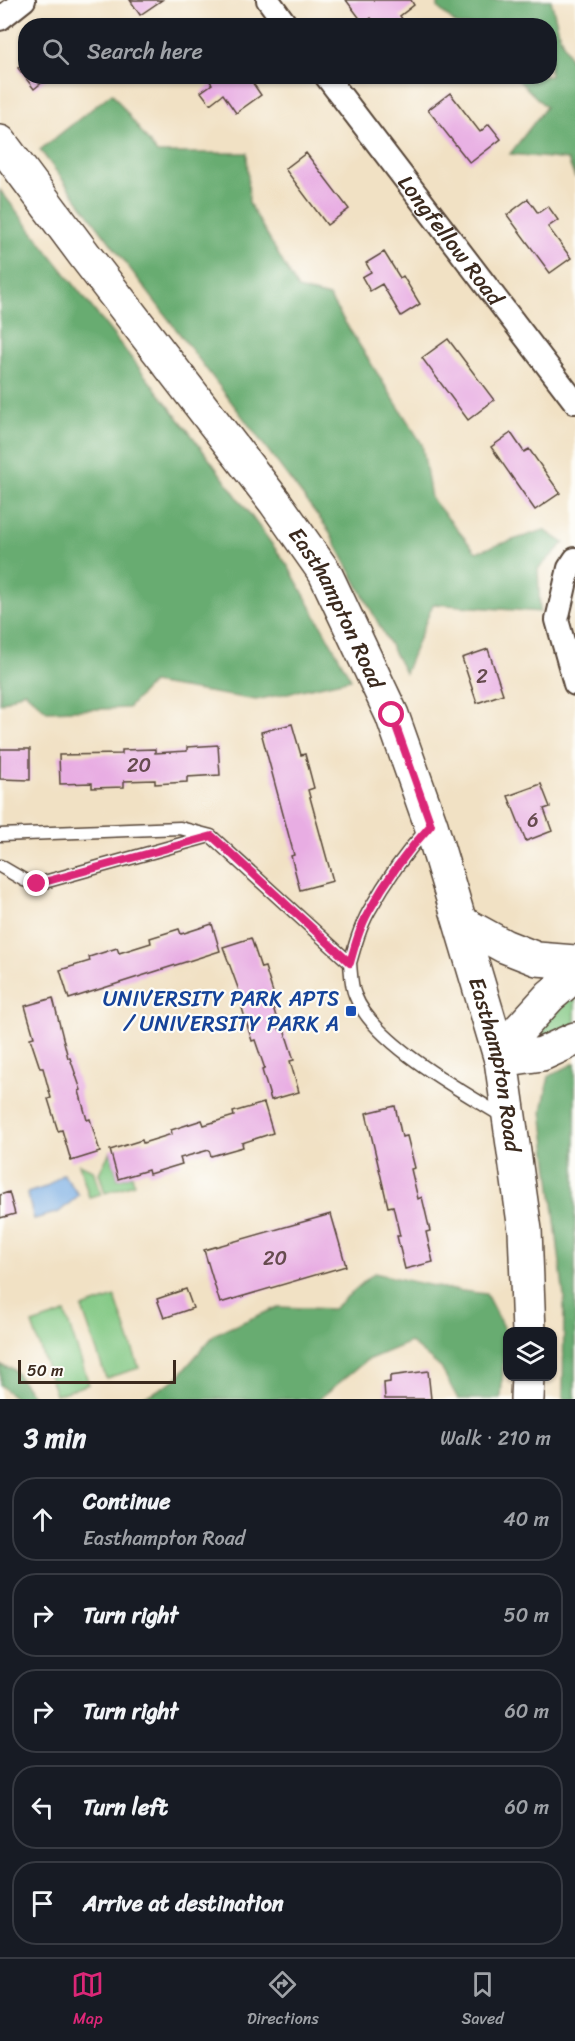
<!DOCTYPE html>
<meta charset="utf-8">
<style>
body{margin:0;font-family:Sriracha,sans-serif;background:#20242c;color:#f1f3f6}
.controls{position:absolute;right:18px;bottom:18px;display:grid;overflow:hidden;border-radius:12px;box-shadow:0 2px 4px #0004}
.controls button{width:54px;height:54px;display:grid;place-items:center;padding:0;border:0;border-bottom:2px solid #363941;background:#171b24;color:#f1f3f6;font:30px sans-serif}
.scale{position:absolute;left:18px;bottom:15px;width:158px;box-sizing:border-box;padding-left:6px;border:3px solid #3b2a1e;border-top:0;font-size:16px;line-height:21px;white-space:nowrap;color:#3b2a1e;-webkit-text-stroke:4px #fdfcf7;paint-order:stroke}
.stop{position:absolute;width:18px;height:18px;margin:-14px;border:4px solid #db2777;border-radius:50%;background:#fff}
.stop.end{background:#db2777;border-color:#fff;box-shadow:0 2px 6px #0008}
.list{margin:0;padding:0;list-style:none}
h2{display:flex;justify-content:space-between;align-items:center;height:78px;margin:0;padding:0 24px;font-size:26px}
h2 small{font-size:20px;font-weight:400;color:#9ea1a6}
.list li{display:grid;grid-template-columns:39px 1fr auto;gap:18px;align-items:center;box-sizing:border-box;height:84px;margin:0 12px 12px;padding:0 12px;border:2px solid #363941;border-radius:24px}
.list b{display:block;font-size:22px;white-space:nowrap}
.list p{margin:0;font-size:20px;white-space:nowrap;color:#9ea1a6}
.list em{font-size:20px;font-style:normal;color:#9ea1a6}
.icon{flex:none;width:33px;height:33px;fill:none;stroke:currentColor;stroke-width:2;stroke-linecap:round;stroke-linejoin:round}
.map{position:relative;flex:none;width:575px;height:1399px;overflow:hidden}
.search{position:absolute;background:#171b24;box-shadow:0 2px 4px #0004;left:18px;right:18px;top:18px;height:66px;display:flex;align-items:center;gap:15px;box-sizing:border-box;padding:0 21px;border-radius:24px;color:#9ea1a6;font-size:22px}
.sheet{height:558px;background:#171b24}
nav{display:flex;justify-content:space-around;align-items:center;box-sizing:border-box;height:84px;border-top:2px solid #363941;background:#171b24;font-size:16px;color:#9ea1a6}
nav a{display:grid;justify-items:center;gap:3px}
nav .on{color:#db2777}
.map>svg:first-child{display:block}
.green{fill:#81c883;stroke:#5e7950;stroke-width:1.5}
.forest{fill:#68ac71;stroke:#526b48;stroke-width:1.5}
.water{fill:#77ace4;stroke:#596b81;stroke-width:1.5}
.building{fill:#e8ade3}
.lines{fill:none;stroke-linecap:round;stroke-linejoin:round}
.service-casing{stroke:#564537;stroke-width:15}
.minor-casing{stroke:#564537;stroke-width:26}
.primary-casing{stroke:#564537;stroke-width:36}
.motorway-casing{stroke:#564537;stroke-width:36}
.service{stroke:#fff;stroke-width:12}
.minor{stroke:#fff;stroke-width:22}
.primary{stroke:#fff;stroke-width:33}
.motorway{stroke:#fff;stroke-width:33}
.route{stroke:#db2777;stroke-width:8}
.transit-dot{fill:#1a4fb4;stroke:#fdfcf7;stroke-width:2}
.labels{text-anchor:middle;stroke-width:4.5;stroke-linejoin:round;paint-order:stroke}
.number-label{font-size:20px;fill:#664b4f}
.street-label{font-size:22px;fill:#3b2a1e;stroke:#fdfcf7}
.transit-label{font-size:22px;fill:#164399;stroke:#fdfcf7;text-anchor:end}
</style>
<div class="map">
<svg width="575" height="1399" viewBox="0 0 575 1399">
<rect width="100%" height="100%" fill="#fdfcf7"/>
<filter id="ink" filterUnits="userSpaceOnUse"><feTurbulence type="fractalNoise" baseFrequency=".0167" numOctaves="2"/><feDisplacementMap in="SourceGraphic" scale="12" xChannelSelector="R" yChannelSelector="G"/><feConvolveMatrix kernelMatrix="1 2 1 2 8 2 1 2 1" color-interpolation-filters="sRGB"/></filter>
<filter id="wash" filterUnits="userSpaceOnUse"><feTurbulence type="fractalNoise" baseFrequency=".008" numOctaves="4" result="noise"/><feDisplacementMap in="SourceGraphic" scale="24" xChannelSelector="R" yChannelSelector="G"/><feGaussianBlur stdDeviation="1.35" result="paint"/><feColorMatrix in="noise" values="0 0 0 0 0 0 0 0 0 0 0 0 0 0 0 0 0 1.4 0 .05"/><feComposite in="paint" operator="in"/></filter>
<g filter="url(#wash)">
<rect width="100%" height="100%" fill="#f1e1c4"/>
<path class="green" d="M575 995V1025L547 1036 525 1040Z
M110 1152 118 1179 132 1175 134 1184 105 1193 99 1173Z
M79 1164 93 1170 101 1194 89 1197Z
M115 1297 139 1368 106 1378 82 1308Z
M65 1313 89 1384 56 1395 32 1324Z"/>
<path class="forest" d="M438 0H551L560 36 575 70V178L568 160 510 154 546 107 515 77 550 76V26L457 25 438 8Z
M112 93 157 153H247L249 203 298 289 329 297 422 444 431 498 476 552 544 530 564 543 538 569 540 612 433 604 405 673 327 528 40 150Z
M0 190 193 437 288 566 351 679 256 700 152 683 128 708 47 711 24 691 0 704Z
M575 1063V1399H563L564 1297 542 1111 549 1076Z
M374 1273 447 1289 486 1294 505 1331 501 1399H458L441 1368 410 1342 367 1360 319 1399H136L153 1393 176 1379 215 1334 278 1307 333 1309Z
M0 1365 13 1369 35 1399H16L0 1385Z"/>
<path class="water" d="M63 1174 79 1195 59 1212 34 1219 27 1193 46 1187Z"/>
<g id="blocks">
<path class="building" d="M130 0H162L140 15Z
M346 0H411L414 5 400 16 407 26H377L371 18 364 24Z
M26 63V76H50L34 89 18 68Z
M206 76H248L261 95 236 113 223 94 210 104 201 92 212 84Z
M450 93 480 132 489 124 501 139 470 163 428 110Z
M306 153 349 209 327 225 285 169Z
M528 199 538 213 548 206 558 220 548 227 571 258 550 273 507 215Z
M384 252 400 278 403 276 420 304 401 316 382 284 370 291 362 277 371 272 366 263Z
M448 339 494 400 468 420 422 358Z
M511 433 524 452 529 449 560 493 535 510 491 447Z
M488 649 503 694 477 703 462 658Z
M292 724 301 755 305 754 314 788 308 790 333 881 300 890 291 856 294 855 261 732Z
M218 745 220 775 187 777V782L155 784V780L124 781V787L92 788V783L60 784 59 755 122 754V750L155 749V753L187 751V747Z
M0 749H30V780L0 779Z
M541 784 550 807 544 809 552 831 526 841 508 796Z
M212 924 220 951 69 999 60 970 90 961 89 957 117 948 119 953 151 943 150 938 179 929 181 934Z
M251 938 261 968 265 967 275 999 271 1000 280 1030 284 1029 294 1060 290 1061 299 1092 271 1100 262 1070 265 1069 255 1040 252 1041 242 1008 245 1007 223 947Z
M53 998 68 1058H70L81 1090 79 1091 87 1120 90 1119 100 1152 71 1161 62 1130 58 1131 48 1099 51 1098 43 1068H40L30 1038 34 1037 25 1006Z
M264 1103 273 1133 242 1143 243 1147 211 1156 209 1150 180 1158 182 1164 149 1174 148 1170 118 1179 110 1150 142 1140 143 1143 172 1134 171 1130 202 1120 204 1125 234 1116 233 1112Z
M395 1106 402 1137 407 1136 415 1168 411 1169 418 1199 422 1197 430 1231 426 1232 433 1262 405 1269 397 1236H400L393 1206 388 1207 366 1113Z
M9 1192 15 1214 0 1218V1195Z
M331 1214 346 1266 220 1303 204 1250Z
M186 1289 193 1308 164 1318 157 1299Z
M428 1371 431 1399H385L384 1383 390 1382V1376Z"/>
</g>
</g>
<g filter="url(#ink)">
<use href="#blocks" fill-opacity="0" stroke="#564537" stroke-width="1.5"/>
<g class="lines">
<g class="service-casing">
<path id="service" d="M0 835 180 828 211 836 350 963C351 973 351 986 355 995 373 1043 462 1091 504 1117
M0 866 24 880 37 884 210 836
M350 963C355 945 360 927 369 911 385 882 406 852 428 828"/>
</g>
<g class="minor-casing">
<g id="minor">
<path d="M268 0 287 26"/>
<path d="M0 19 24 0"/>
<path id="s1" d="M326 76 575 402"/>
<path d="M575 559 569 568 557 620 575 684"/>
</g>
</g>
<g class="primary-casing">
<g id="primary">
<path id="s2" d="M0 142 86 257 275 502 325 573 392 715 431 825 501 1060 525 1230 529 1332"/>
<path d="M527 1399 528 1376"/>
</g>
</g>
<g class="motorway-casing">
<path id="motorway" d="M462 923 504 946 537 959 575 962
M501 1060 520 1029 550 996 575 975
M501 1060 542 1054 575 1039"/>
</g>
<use href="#service" class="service"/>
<use href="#minor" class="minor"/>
<use href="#primary" class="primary"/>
<use href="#motorway" class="motorway"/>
</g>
</g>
<g class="lines" filter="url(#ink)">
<path class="route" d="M37 884 212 836 350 963C355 945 360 927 369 911 386 880 408 850 431 825L392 715"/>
</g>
<rect class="transit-dot" x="345" y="1005" width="12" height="12" rx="3"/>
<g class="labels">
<g class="number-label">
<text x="482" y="683">2</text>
<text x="139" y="772">20</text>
<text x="533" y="827">6</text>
<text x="275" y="1265">20</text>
</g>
<g class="street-label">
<text dy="8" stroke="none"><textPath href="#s1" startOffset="206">Longfellow Road</textPath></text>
<text dy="8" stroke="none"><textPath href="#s2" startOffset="576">Easthampton Road</textPath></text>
<text dy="8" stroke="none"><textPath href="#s2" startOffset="1062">Easthampton Road</textPath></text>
</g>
<g class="transit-label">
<text x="339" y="1006">UNIVERSITY PARK APTS<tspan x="339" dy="25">/ UNIVERSITY PARK A</tspan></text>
</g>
</g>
</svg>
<div class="controls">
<button><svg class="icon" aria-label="layers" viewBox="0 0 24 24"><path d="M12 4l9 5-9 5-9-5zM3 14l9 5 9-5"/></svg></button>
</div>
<div class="scale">50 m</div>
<div class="stop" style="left:392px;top:715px"></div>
<div class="stop end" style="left:37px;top:884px"></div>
<div class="search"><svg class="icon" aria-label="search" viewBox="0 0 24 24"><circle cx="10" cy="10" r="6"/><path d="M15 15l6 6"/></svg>Search here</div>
</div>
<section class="sheet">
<h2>3 min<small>Walk · 210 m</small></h2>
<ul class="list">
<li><svg class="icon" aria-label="ahead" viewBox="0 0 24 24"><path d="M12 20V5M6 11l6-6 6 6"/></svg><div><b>Continue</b><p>Easthampton Road</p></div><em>40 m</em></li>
<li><svg class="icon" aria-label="right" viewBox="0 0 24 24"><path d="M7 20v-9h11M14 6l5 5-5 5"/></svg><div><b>Turn right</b></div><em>50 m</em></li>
<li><svg class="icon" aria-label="right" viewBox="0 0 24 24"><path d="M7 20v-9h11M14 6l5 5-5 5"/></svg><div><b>Turn right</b></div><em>60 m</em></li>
<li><svg class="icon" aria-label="left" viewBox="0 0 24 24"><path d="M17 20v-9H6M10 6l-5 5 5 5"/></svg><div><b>Turn left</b></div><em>60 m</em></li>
<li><svg class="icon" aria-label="arrive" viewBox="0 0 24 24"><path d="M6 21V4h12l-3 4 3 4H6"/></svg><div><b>Arrive at destination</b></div></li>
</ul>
</section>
<nav>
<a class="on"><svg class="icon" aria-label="map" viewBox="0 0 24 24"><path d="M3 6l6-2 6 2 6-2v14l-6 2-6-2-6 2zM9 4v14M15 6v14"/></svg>Map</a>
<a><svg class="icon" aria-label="directions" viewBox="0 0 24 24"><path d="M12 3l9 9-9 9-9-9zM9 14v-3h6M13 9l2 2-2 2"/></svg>Directions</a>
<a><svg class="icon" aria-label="saved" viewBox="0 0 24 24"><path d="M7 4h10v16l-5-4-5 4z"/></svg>Saved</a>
</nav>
